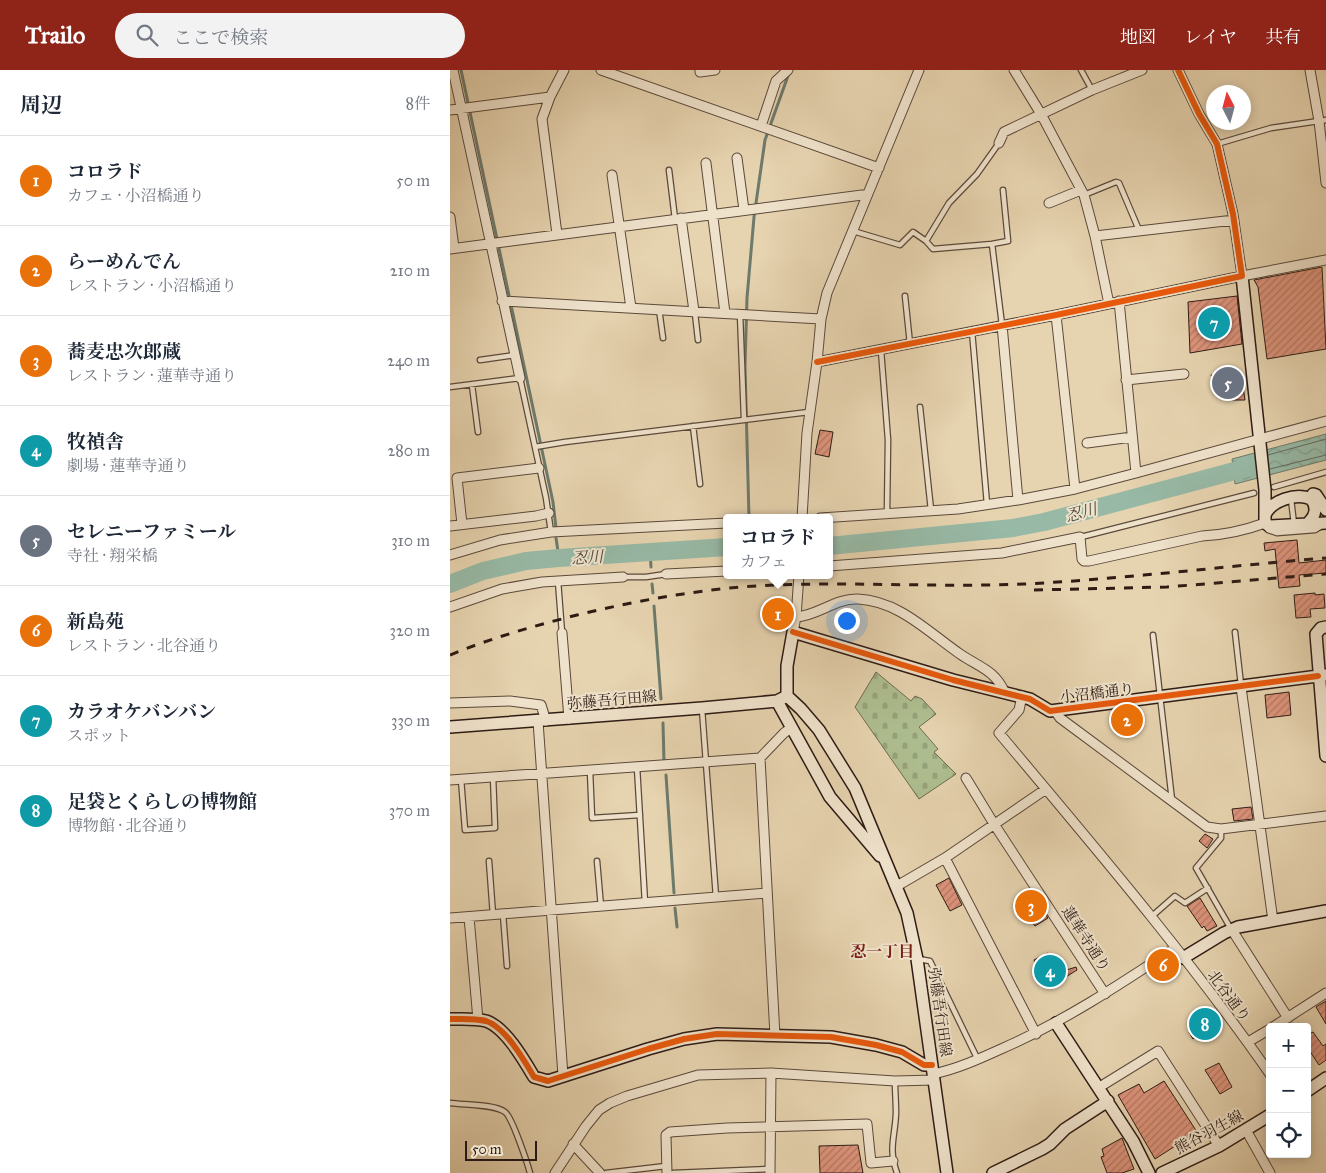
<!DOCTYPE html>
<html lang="ja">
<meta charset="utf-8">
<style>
body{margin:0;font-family:"IM FELL Great Primer","Noto Serif JP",serif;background:#f2f2f3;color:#1f2937}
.controls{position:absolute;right:15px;bottom:15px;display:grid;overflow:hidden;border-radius:5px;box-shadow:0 2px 12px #0003}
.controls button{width:45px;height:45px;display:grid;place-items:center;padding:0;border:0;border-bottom:1px solid #e0e1e3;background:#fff;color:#1f2937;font:25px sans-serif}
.compass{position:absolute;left:756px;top:15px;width:45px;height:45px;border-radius:50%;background:#fff;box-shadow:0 2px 12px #0003;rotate:354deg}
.scale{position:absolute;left:15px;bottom:12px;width:72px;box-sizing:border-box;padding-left:5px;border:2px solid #2d1b14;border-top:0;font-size:14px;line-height:18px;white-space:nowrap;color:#2d1b14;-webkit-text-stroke:4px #efe2cb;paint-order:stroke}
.you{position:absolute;left:396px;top:550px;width:18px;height:18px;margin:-12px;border:4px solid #fff;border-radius:50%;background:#1a73e8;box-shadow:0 0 0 8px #1a73e833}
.badge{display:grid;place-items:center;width:32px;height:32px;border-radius:50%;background:#8f2418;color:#fff;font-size:16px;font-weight:700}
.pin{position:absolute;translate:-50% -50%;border:2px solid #fff;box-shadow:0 1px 5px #0006}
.popup{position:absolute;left:273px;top:444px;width:110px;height:65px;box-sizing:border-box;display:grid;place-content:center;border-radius:5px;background:#fff;filter:drop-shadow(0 1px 4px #0005);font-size:16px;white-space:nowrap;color:#747a83}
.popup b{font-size:19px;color:#1f2937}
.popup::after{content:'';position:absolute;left:50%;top:100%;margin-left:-10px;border:10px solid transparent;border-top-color:#fff}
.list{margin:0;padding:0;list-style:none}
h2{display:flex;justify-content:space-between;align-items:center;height:65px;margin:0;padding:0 20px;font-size:21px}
h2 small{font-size:16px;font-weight:400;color:#747a83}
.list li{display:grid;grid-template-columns:32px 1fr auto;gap:15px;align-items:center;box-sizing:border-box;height:90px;padding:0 20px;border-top:1px solid #e0e1e3}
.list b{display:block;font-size:19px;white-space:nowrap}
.list p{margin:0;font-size:16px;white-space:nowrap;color:#747a83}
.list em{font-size:16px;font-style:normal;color:#747a83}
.icon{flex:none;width:28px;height:28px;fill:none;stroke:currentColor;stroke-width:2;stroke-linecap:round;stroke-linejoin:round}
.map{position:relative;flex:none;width:876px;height:1103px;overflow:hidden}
header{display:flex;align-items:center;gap:30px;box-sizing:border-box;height:70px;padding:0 25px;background:#8f2418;color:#fff}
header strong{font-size:24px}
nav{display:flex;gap:28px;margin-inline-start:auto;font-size:18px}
.search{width:350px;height:45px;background:#f2f2f3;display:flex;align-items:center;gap:12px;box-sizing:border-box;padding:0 18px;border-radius:28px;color:#747a83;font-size:19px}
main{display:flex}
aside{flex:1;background:#fff}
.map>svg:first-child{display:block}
.cemetery{fill:url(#cemetery-stones);stroke:#6e6c52}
.water{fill:url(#water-waves);stroke:#6d7a6c}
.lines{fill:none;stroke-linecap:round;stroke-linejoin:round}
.shore{stroke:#626a5d;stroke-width:1}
.stream{stroke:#6d7a6c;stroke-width:3}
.river{stroke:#97b9a6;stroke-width:18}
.building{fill:url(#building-hatch);stroke:#2d1b14}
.lane-casing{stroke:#5b493b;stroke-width:7}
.street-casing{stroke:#5b493b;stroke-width:11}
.secondary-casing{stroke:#2d1b14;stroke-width:14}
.lane{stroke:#efe2cb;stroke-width:4.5}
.street{stroke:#efe2cb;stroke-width:9}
.secondary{stroke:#efe2cb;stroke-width:11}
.rail{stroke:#2d1b14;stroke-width:3;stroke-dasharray:9 9;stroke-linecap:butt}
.cycleway-casing{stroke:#efe2cb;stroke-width:9}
.cycleway{stroke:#e8590c;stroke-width:6}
.labels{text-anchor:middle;stroke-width:4;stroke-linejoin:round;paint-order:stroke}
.street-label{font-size:15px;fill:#2d1b14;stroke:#efe2cb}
.water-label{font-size:16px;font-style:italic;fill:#4d4a40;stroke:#efe2cb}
.neighbourhood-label{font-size:16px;font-weight:bold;fill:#7a1f14;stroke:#efe2cb}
</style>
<header>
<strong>Trailo</strong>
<div class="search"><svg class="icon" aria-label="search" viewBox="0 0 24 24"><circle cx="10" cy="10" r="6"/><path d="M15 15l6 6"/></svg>ここで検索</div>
<nav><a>地図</a><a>レイヤ</a><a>共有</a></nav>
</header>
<main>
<aside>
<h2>周辺<small>8件</small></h2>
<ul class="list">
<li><span class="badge" style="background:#e8710a">1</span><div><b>コロラド</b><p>カフェ · 小沼橋通り</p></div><em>50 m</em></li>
<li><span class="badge" style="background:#e8710a">2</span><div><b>らーめんでん</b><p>レストラン · 小沼橋通り</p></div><em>210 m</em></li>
<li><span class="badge" style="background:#e8710a">3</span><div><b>蕎麦忠次郎蔵</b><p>レストラン · 蓮華寺通り</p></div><em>240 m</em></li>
<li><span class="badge" style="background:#0f9aa8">4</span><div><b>牧禎舎</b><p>劇場 · 蓮華寺通り</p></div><em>280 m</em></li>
<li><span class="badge" style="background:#6b7280">5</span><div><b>セレニーファミール</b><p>寺社 · 翔栄橋</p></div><em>310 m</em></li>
<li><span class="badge" style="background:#e8710a">6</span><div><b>新島苑</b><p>レストラン · 北谷通り</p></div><em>320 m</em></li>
<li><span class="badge" style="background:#0f9aa8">7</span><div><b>カラオケバンバン</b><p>スポット</p></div><em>330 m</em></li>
<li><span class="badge" style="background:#0f9aa8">8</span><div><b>足袋とくらしの博物館</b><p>博物館 · 北谷通り</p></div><em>370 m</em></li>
</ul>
</aside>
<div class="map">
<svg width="876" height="1103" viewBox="0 0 876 1103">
<defs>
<pattern id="cemetery-stones" width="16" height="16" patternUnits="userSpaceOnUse" patternTransform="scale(1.25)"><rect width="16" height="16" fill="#aebe90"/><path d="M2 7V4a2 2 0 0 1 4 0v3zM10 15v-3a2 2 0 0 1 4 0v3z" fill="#96a37b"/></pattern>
<pattern id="water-waves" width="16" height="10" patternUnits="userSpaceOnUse" patternTransform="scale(1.25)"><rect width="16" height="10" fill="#97b9a6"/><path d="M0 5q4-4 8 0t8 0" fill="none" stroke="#829e8e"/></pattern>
<pattern id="building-hatch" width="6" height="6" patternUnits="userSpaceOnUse" patternTransform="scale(1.25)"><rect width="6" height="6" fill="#de947c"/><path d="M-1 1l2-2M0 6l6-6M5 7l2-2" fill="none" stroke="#b47864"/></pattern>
</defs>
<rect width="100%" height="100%" fill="#e6d3af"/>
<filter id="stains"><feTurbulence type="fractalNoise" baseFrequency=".004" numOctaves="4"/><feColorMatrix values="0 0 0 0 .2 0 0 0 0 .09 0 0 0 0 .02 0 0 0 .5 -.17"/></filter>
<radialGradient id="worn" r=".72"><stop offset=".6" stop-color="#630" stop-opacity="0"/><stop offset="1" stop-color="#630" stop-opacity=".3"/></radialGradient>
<path class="cemetery" d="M426 602 461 631 465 626 472 629 486 644 469 657 488 679 484 682 506 704 469 729 405 637Z"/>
<path class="water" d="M876 364V390L785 414 782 389Z"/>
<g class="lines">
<path class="shore" d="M818 385 876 369
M820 399 876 385"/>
<path class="stream" d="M11 0C41 144 73 288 103 432L106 458
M299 448 295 296 297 228 304 147 315 70 339 3
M106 468 109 488
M200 481 201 497
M202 514 203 523
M204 536 211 629
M213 653 214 692
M216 705 224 823
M225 838 227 857"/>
<path class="river" d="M379 476 563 458 594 452 807 395
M0 514 33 501 76 491 109 488 277 477"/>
</g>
<path class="building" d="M872 197 876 279 817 289 808 217 804 210Z
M787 226 792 274 740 283 738 232Z
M791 303 795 330H780L776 322 767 324 761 305Z
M370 360 383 362 379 387 365 384Z
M847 470 849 493 876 490V503L849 505 850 516 829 518 825 479 815 481 814 473Z
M865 523V525L874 524 875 538 860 539 861 547 846 548 844 525Z
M322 536 340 537 339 547 331 546 329 553 319 552Z
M839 622 841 645 817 648 815 625Z
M682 644 684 655 671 657 670 645Z
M801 737 803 749 784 751 782 739Z
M755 764 763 769 757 778 749 771Z
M499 808 512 835 500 841 486 815Z
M584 827 598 848 585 856 575 842 573 843 568 834Z
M750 828 767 856 757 861 754 856 752 858 737 836Z
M598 883 607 903 626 897 627 900 598 918 584 890Z
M714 892 718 898 710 902 707 897Z
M876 931V954L866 937Z
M764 943 769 950 743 969 739 962Z
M863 962 873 976 876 974V990L869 995 857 977V965Z
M769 993 782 1017 770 1024 755 1000Z
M714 1011 747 1062 705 1089 668 1025 689 1014 694 1023Z
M672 1068 684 1099 672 1103H657L651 1087 654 1086 652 1079Z
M408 1075 413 1103H370L369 1076Z"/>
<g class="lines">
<g class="lane-casing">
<path id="lane" d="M631 0 642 20
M767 74 821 58 876 50
M219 100 225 149
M634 125 666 112 669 113 689 160
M403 161 450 175 463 162 476 171 483 179 542 174 552 255
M476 171 499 133 527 104 549 73
M542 174 558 171 553 120
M455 226 460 274
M209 239 213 268
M245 243 248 270
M290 244 294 349
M522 261 537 434
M431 280 438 370 437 443
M30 290 65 285
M22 315 28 362
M0 317 70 308 96 428 101 462
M470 337 481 440
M243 356 250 414
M85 377 115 372 359 342
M824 417 876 402
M841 429 844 454
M817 457 818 460 827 463 865 460 870 457
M631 467 804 423
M173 507H196L216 504
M108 511 112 563
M785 562 791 615
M703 565 722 730
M252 639 266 827
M187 697 195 833
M140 701 142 748 190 745
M11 709 15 760 45 758 43 706
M771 759V768L746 798 781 859
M39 791 43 845
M147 791 151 837
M53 844 57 896
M701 847 725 826 735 833 758 818
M468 889 480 891 528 990
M445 1011C445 1022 446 1032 446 1043 445 1068 438 1078 447 1103
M0 1033C14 1035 44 1034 55 1042 62 1047 77 1092 80 1103
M156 1103 216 1096
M223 1103 320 1099"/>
</g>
<g class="street-casing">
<path id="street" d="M3 0 70 308
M151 0 429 98
M250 0V2L265 0
M564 0 591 44 634 125 645 166 659 234
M860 0 869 51 876 113
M0 40 100 27
M311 56 326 11 338 0
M549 73 554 62 642 20 692 0
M287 88 294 140
M256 93 275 243
M162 105 181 238
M599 133 631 120
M0 147 4 178
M231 148 244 241
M107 164 92 49 100 27 114 0
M645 166 784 150
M0 179 412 125 417 126
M792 206 876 190
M52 231 371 249
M669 231 686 403
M606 245 625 419
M552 255 568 430
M367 292 606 245 792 206 783 144 767 74 749 44 728 0
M676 310 734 304
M637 373 682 367
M352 448 357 363 367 292 371 249 377 223 469 0
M370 448 508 439 568 430 625 419 686 403 876 351
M12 454 7 408 89 398
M0 456 86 446 99 443
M0 485 50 470 101 462 277 453
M379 496 552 483 630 467 632 489 634 491H639L752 466C773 465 796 460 815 453
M216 504 277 501
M0 537 52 519 92 512 173 507
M346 547C367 546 386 528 408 529 449 531 478 562 510 584 529 597 545 600 555 623
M343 562 346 547 349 505
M112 563 119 649
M791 617 823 851
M572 626 569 640 549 663C642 774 737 885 820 1004
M0 633 60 631 91 635 96 651
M605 641 610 648 757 757 771 759 876 746
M88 651 113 1006
M516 708 544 754 655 924
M0 710 310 688
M495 788 586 964
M447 816 495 788 596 719
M19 847 28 950
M0 848 316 823
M782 860 838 948
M823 957 876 923
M325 966 310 688 334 663 341 658
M798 972 820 959
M483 1004C507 999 529 989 551 979 613 952 669 915 725 878
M648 1018 708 981 769 1076
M796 1060 820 1103
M123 1074 150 1103
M105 1103 136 1056 149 1040 160 1033 177 1026 248 1005 321 1003 445 1011 484 1010
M217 1103 216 1065 220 1062 277 1058 417 1054 421 1093 443 1091
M320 1103 321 1003"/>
</g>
<g class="secondary-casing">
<path id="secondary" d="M792 206 815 420V453L819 456 876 453
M863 424 866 425 876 440
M815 445C821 431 846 422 861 429 867 436 866 445 859 452
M876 557 871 558 866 564 876 686
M337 626V596L343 562 503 610 580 629 600 641 876 605
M337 626 351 639 369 660 405 718 457 843 467 889 497 1103
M327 631 380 727 430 786
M0 657 252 638 327 631 337 626
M733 888 774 863 788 857 876 841
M0 949C11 949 25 948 36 951 55 957 74 990 84 1007L98 1011 198 979 234 969 267 964 381 967 426 975 452 982 474 995H482
M606 953 683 1071 699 1103
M857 1021 876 1008
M543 1103 592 1079 600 1074 615 1059 658 1031
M712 1103 769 1076 820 1045"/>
</g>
<use href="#lane" class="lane"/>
<use href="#street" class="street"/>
<use href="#secondary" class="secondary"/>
<path class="rail" d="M584 520 717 517 876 504
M0 585C41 568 84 556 127 545 181 532 235 522 290 517 384 510 480 518 574 514 675 509 775 496 876 488"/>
<g class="cycleway-casing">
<path id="cycleway" d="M367 292 606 245 792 206 783 144 767 74 749 44 728 0
M343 562 503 610 580 629 600 641 868 606
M0 949C11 949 25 948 36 951 55 957 74 990 84 1007L98 1011 198 979 234 969 267 964 381 967 426 975 452 982 474 995H482"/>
</g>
<use href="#cycleway" class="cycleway"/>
</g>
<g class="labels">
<g class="street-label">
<text transform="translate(647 623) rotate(-7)" y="5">小沼橋通り</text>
<text transform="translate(162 630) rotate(-5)" y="5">弥藤吾行田線</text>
<text transform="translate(636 869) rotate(57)" y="5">蓮華寺通り</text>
<text transform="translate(779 926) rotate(53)" y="5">北谷通り</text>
<text transform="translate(490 942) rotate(82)" y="5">弥藤吾行田線</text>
<text transform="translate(759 1062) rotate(-28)" y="5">熊谷羽生線</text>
</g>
<g class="water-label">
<text transform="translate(631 442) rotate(-15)" y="6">忍川</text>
<text transform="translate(137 487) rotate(-4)" y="6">忍川</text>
</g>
<g class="neighbourhood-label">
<text x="432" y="887">忍一丁目</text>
</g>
</g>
<rect width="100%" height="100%" filter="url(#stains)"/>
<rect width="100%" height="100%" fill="url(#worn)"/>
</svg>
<div class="controls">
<button>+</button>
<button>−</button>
<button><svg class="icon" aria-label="locate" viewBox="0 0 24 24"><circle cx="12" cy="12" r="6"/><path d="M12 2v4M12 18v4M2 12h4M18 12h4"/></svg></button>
</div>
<svg class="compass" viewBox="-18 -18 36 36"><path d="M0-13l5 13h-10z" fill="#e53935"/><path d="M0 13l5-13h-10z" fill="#747a83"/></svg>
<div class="scale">50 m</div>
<div class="you"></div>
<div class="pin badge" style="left:328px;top:544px;background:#e8710a">1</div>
<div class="popup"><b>コロラド</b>カフェ</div>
<div class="pin badge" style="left:677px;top:650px;background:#e8710a">2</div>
<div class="pin badge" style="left:581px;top:836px;background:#e8710a">3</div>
<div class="pin badge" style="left:600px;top:901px;background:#0f9aa8">4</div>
<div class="pin badge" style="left:778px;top:313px;background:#6b7280">5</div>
<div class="pin badge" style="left:713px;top:895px;background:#e8710a">6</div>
<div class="pin badge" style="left:764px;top:253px;background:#0f9aa8">7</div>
<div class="pin badge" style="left:755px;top:954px;background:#0f9aa8">8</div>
</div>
</main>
